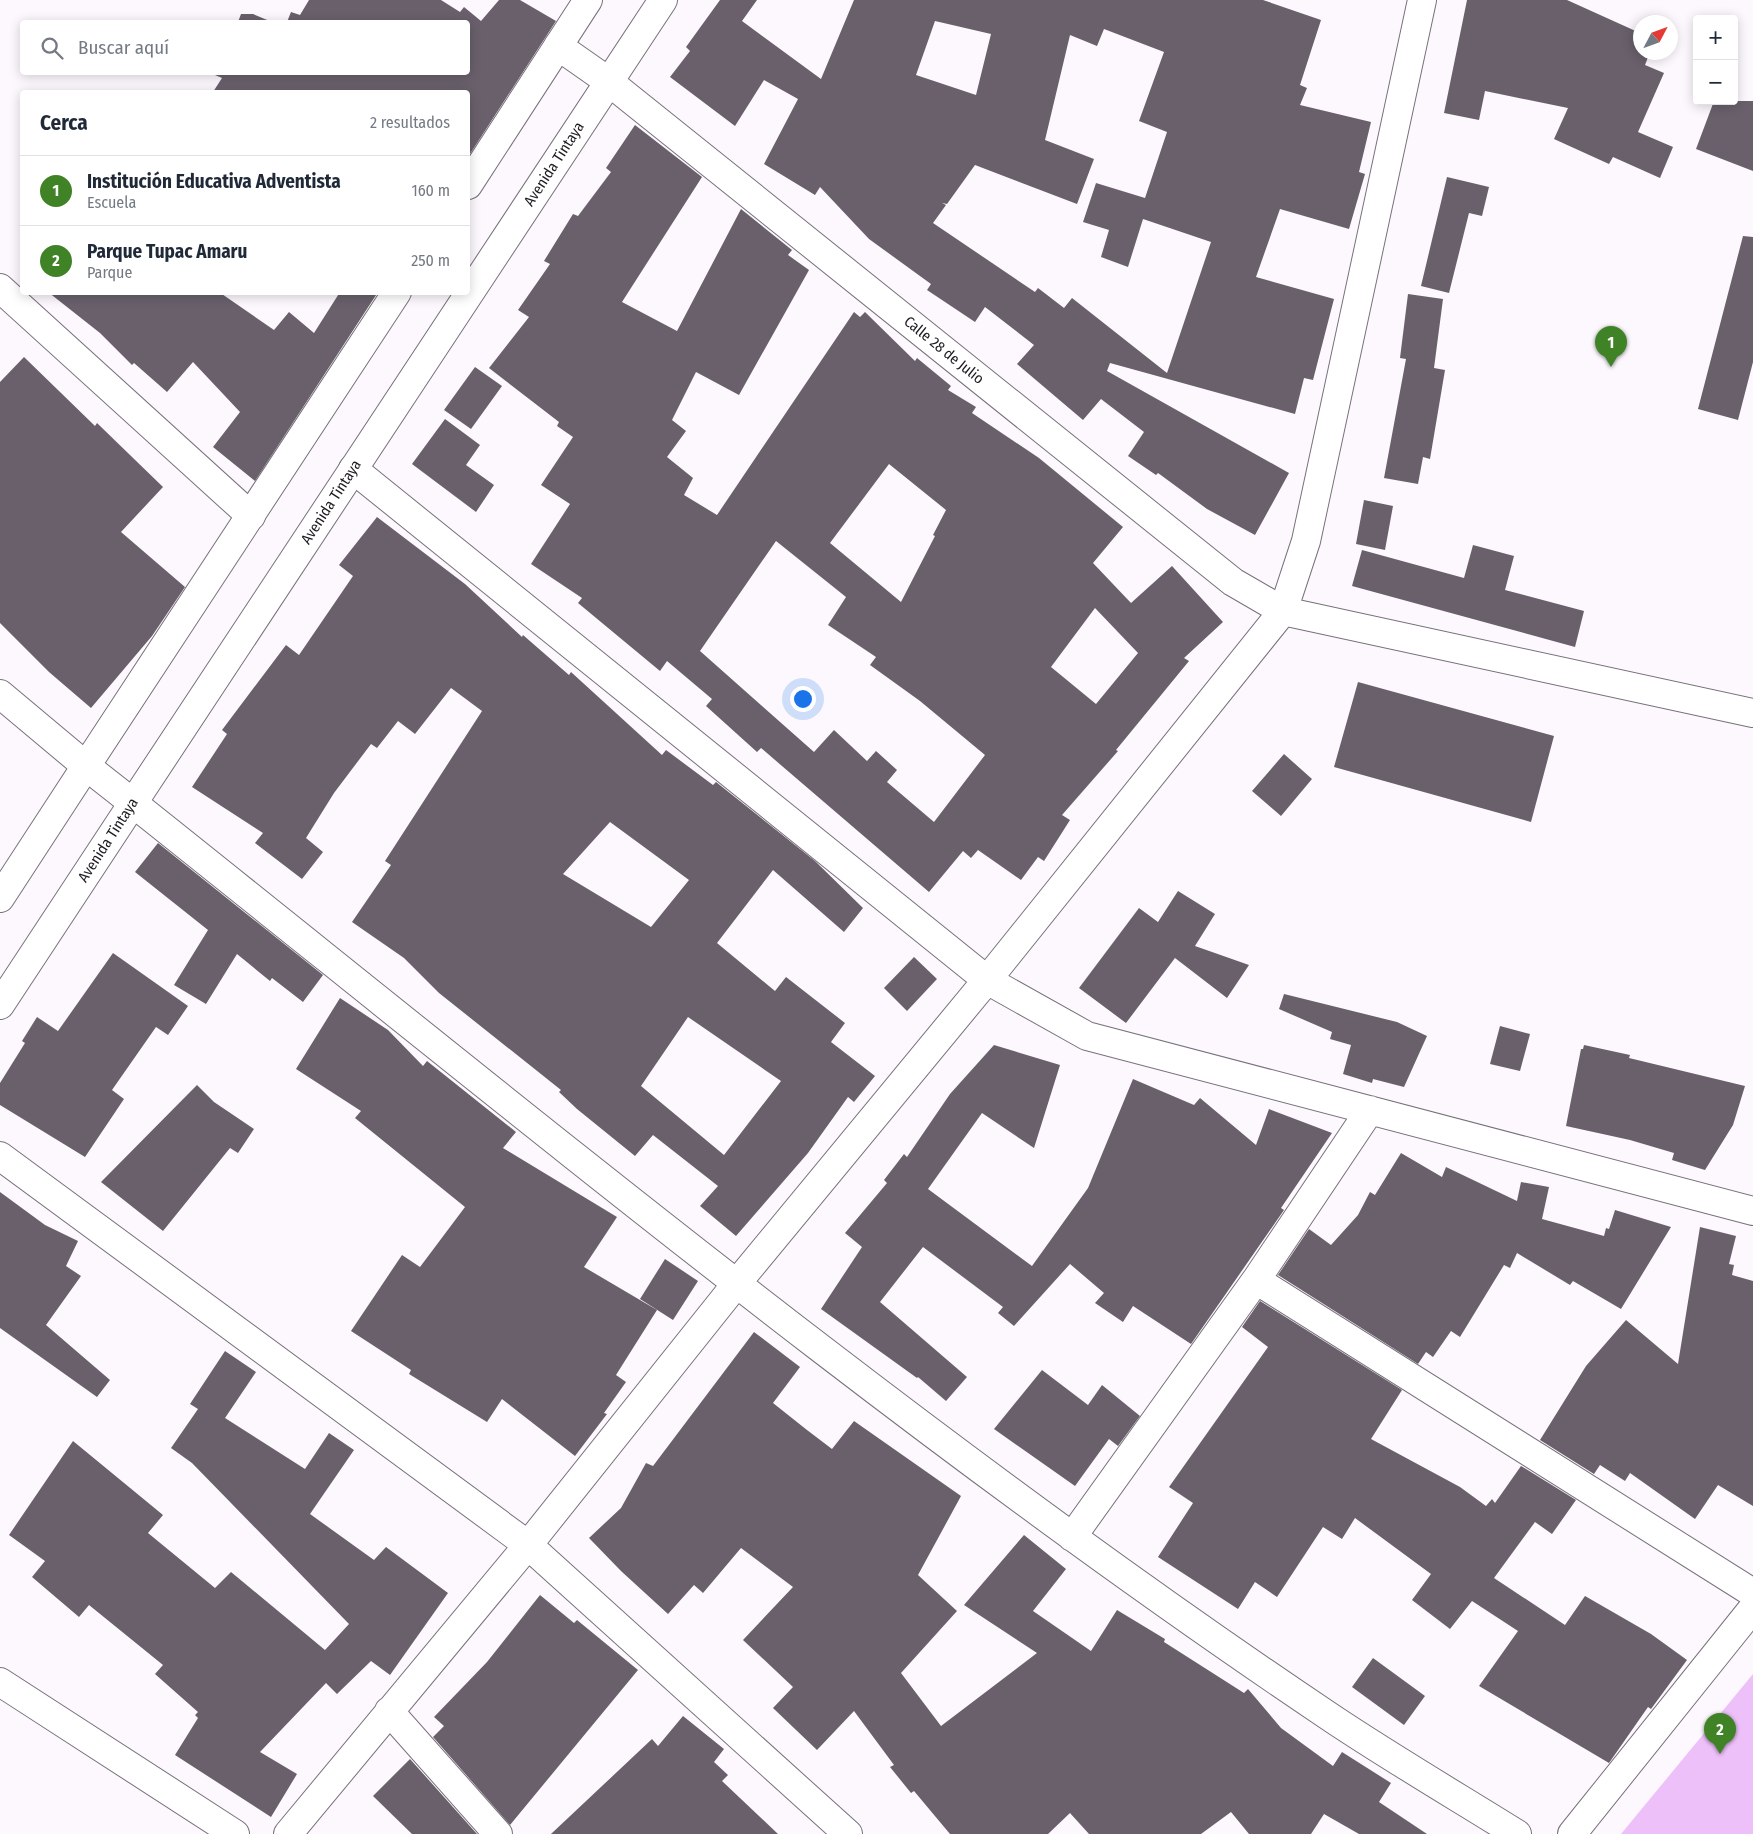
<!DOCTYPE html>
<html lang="es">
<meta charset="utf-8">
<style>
body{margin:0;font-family:"Fira Sans Condensed",sans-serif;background:#f2f2f3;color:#1f2937}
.controls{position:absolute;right:15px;top:15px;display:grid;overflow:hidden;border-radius:5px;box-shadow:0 2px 12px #0003}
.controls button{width:45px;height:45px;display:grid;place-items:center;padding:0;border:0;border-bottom:1px solid #e0e1e3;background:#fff;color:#1f2937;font:25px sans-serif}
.compass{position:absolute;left:1633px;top:15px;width:45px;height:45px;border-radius:50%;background:#fff;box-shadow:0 2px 12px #0003;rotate:49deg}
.you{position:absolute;left:802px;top:698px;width:18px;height:18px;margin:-12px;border:4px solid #fff;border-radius:50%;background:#1a73e8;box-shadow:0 0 0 8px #1a73e833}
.badge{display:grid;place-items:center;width:32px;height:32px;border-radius:50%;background:#3f8326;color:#fff;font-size:16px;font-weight:700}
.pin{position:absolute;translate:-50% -41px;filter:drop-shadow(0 1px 2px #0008)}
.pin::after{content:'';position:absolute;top:26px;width:18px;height:15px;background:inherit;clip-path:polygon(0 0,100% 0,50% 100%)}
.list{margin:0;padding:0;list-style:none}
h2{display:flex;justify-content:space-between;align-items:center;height:65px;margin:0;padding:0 20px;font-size:21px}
h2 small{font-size:16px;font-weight:400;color:#747a83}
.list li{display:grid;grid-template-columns:32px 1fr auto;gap:15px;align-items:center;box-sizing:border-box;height:70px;padding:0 20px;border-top:1px solid #e0e1e3}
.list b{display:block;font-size:19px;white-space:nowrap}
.list p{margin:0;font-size:16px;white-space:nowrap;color:#747a83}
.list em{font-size:16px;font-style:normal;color:#747a83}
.icon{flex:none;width:28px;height:28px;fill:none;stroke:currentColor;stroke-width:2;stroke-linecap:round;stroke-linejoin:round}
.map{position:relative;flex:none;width:1753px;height:1834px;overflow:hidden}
.search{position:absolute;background:#fff;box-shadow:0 2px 12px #0003;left:20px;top:20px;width:450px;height:55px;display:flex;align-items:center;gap:12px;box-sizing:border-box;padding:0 18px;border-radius:5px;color:#747a83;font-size:19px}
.panel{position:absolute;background:#fff;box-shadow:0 2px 12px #0003;left:20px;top:90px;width:450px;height:205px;border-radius:5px}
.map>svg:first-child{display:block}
.green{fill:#edc0fa}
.building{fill:#69606c;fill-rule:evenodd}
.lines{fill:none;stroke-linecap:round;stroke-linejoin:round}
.minor-casing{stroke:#79707c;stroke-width:30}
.secondary-casing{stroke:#79707c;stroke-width:30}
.primary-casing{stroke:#79707c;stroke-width:30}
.minor{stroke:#fff;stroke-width:28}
.secondary{stroke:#fff;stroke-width:28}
.primary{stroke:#fff;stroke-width:28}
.labels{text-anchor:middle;stroke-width:5;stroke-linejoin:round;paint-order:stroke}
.street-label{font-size:15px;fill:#1e1b1f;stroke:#fff}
</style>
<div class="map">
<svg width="1753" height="1834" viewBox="0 0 1753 1834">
<rect width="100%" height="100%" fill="#fcf8fd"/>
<path class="green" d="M1753 1674V1834H1621Z"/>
<path class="building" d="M309 0H441L460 12 464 7 481 21 499 0H520L556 21 468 157V92H213L222 78 215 75 216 72H468V22H287L291 12 300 15Z
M720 0H757L742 21 821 79 854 0H1263L1321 20 1300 85 1307 88 1300 105 1371 122 1359 172 1365 174 1349 229 1280 209 1256 277 1334 299 1313 380 1304 378 1295 414 1110 363 1107 371 1289 473 1255 535 1207 509 1158 473 1156 475 1128 456 1144 432 1101 399 1083 420 1017 364 1034 345 985 307 975 322 927 290 931 284 869 239 820 187 815 195 764 164 798 99 764 80 735 126 670 77 690 51 686 47ZM935 21 991 34 976 95 916 75ZM1104 29 1164 52 1139 121 1167 132 1145 198 1096 183 1083 222 1109 230 1101 257 1128 267 1143 219 1211 242 1167 373 1072 298 1064 308 1038 288 1035 292 933 223 946 205 942 203 947 204 975 165 1077 204 1094 159 1045 140 1070 35 1097 46Z
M1467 0H1567L1640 33V52H1650L1645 65 1664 73 1638 132 1673 147 1660 178 1613 157 1609 164 1554 139 1568 108 1485 91 1479 120 1444 113Z
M241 14H253L272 22H238Z
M1714 101H1753V171L1696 149Z
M635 125 702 177 622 302 677 331 741 209 792 250 788 255 809 270 739 395 696 372 672 420 686 431 667 457 693 478 684 495 717 515 854 312 860 317 865 312 915 361 917 358 951 386 948 390 976 407 972 413 1039 458 1123 527 1093 563 1131 603 1172 566 1223 622 1184 658 1189 661 1116 750 1118 751 1062 815 1070 820 1044 861 1038 857 1021 880 978 850 971 858 963 851 929 892 761 748 757 752 706 706 712 699 667 661 660 671 578 603 582 598 531 564 570 504 541 485 573 437 557 426 559 422 489 368 529 317 518 310 550 264 544 261 573 214 578 216 611 172 606 168ZM889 464 946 510 933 535 935 536 901 602 830 543ZM776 541 846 597 828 625 876 657 870 665 920 701 985 755 934 822 887 782 897 770 876 751 867 761 834 730 814 752 700 651ZM1095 608 1138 653 1096 704 1051 667Z
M1447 177 1489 187 1482 216 1469 213 1449 293 1421 286Z
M1743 236 1753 237V362L1738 420 1698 409Z
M48 292H219L274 330 289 312 314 333 340 292H378L255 481 213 447 240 412 193 362 167 392 134 363 132 365 100 333Z
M1408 294 1443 299 1434 368 1445 370 1430 459 1423 457 1418 484 1384 478 1406 359 1400 358Z
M24 357 95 426 97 423 163 487 121 532 185 587 152 636 91 708 49 672 0 623V382Z
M475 367 502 386 471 429 444 410Z
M445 419 480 445 466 465 494 485 476 512 412 464Z
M1364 500 1393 506 1385 550 1356 544Z
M377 517 465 584 522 637 523 635 569 675 571 672 662 755 666 750 713 785 716 782 815 861 863 908 844 932 773 870 717 943 775 991 786 977 845 1023 831 1042 875 1076 854 1102 848 1097 808 1153 736 1236 700 1206 718 1186 653 1135 635 1156 577 1109 559 1092 561 1090 439 993 404 958 352 922 391 865 385 861 482 711 451 688 415 734 398 721 377 748 371 744 334 793 306 838 323 852 302 879 255 843 263 833 192 787 227 734 222 730 286 645 299 655 353 576 339 565ZM610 822 689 880 651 927 563 874ZM688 1017 781 1081 724 1155 641 1086Z
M1473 545 1514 556 1505 590 1584 611 1575 647 1352 586 1362 550 1464 578Z
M1358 682 1554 736 1531 822 1334 767Z
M1284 754 1312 779 1281 816 1252 791Z
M158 843 323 975 303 1002 272 978 270 981 237 954 206 1004 174 985 208 930 135 872Z
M1178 891 1215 914 1195 946 1249 965 1227 998 1175 958 1126 1023 1079 988 1139 908 1158 922Z
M113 953 188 1006 168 1035 156 1027 112 1090 124 1099 85 1157 0 1105V1083L25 1043 22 1041 37 1017 58 1031Z
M914 957 937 979 907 1011 884 988Z
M1284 994 1397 1022 1427 1036 1404 1087 1373 1079 1372 1083 1343 1074 1351 1045 1330 1039 1332 1032 1279 1009Z
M340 998 388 1030 423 1066 427 1061 516 1132 503 1148 617 1217 584 1267 657 1310 616 1375 626 1382 604 1413 607 1414 575 1456 502 1399 487 1422 409 1374 411 1370 351 1331 402 1255 420 1267 465 1207 355 1118 361 1111 296 1069Z
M1500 1026 1530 1034 1520 1071 1490 1064Z
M994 1045 1060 1065 1034 1148 982 1113 928 1189 1032 1266 1088 1188 1133 1079 1194 1105 1200 1098 1256 1145 1269 1109 1332 1133 1281 1208 1284 1210 1191 1344 1133 1306 1123 1322 1095 1303 1104 1293 1070 1264 1014 1326 998 1313 1003 1307 923 1247 880 1302 967 1377 946 1401 918 1377 917 1378 821 1309 862 1247 845 1233 887 1183 884 1180 904 1154 907 1157 950 1094Z
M1584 1045 1630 1055 1629 1058 1745 1086 1733 1125 1705 1170 1672 1160 1674 1153 1630 1140 1566 1126 1581 1049H1583Z
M197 1085 214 1102 254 1129 238 1153 230 1148 163 1231 101 1182Z
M1401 1153 1442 1177 1446 1167 1517 1201 1521 1182 1549 1187 1542 1219 1604 1236 1606 1228 1609 1229 1615 1210 1671 1227 1621 1309 1573 1281 1570 1285 1517 1253 1510 1268 1504 1265 1460 1337 1451 1331 1433 1357 1426 1352 1418 1364 1278 1275 1309 1229 1331 1245 1358 1215 1370 1192 1375 1195Z
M0 1192 45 1225 78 1241 66 1266 81 1276 46 1325 110 1380 97 1397 0 1328Z
M1700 1227 1736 1236 1729 1264 1734 1265 1732 1275 1753 1281V1506L1718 1485 1695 1519 1630 1473 1625 1481 1600 1465 1594 1474 1540 1440 1586 1366 1626 1320 1678 1364Z
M665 1259 698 1281 673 1320 640 1299Z
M1260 1301 1402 1390 1371 1439 1460 1487 1486 1506 1492 1499 1495 1503 1521 1466 1576 1500 1552 1534 1535 1522 1494 1578 1565 1625 1585 1596 1651 1634 1687 1660 1651 1709 1648 1707 1609 1763 1479 1686 1518 1631 1472 1601 1450 1629 1412 1600 1431 1574 1355 1518 1342 1539 1323 1527 1277 1597 1255 1582 1238 1609 1158 1557 1193 1503 1169 1487 1268 1347 1242 1327Z
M754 1332 800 1367 773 1403 807 1430 832 1449 854 1421 961 1496 918 1575 957 1611 901 1673 941 1726 1037 1653 964 1605 1024 1535 1066 1569 1033 1611 1091 1651 1117 1610 1165 1639 1164 1642 1244 1693 1248 1689 1281 1728 1333 1766 1342 1752 1391 1783 1379 1802 1427 1834H1359L1324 1814 1311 1834H1249L1231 1812 1201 1834H1089L1070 1813 1048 1834H950L914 1791 911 1793 890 1767 894 1765 854 1711 817 1750 773 1708 793 1687 743 1640 793 1587 741 1548 703 1593 694 1585 668 1614 621 1571 589 1538 621 1508 646 1463 653 1466Z
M225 1351 256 1372 225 1418 305 1469 329 1433 354 1450 310 1514 374 1560 386 1547 448 1593 390 1675 371 1661 337 1694 326 1683 260 1752 297 1774 271 1817 175 1755 198 1718 195 1715 198 1712 155 1674 163 1665 89 1605 79 1617 32 1577 45 1561 9 1535 73 1441 163 1515 148 1533 215 1588 231 1572 325 1650 349 1624 192 1463 171 1448 198 1409 190 1404Z
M1042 1370 1088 1405 1102 1385 1140 1416 1118 1446 1109 1439 1075 1486 994 1429Z
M540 1595 574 1623 577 1620 638 1670 510 1825 433 1737 444 1726 434 1717 487 1662Z
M1373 1658 1425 1696 1404 1725 1352 1687Z
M683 1716 724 1749 714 1762 728 1775 722 1781 778 1834H551L652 1739 658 1746Z
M410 1759 477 1834H412L373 1796Z"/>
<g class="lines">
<g class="minor-casing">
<path id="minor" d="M558 46 608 81 1233 582 1283 611 1753 713
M0 288 251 516
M353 469 987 980 1087 1036 1753 1211
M133 803C526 1116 915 1439 1333 1719 1393 1759 1456 1796 1517 1834
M0 1156 528 1545 848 1834
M1256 1280 1753 1593
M1072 1537 1256 1280 1370 1110
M0 1682 235 1834
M389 1711 498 1834
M288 1834 528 1545 737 1283 987 980 1283 611 1306 541 1422 0
M1572 1834 1753 1608"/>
</g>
<g class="secondary-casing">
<path id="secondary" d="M0 898 86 766
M0 1005 133 803"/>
</g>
<g class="primary-casing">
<path id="primary" d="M468 185 588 0
M0 694 86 766 133 803 663 0
M86 766 397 292"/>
</g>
<use href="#minor" class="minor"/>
<use href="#secondary" class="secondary"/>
<use href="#primary" class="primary"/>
</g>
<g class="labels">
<g class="street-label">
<text transform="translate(554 164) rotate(-57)" y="5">Avenida Tintaya</text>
<text transform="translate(944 350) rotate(39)" y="5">Calle 28 de Julio</text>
<text transform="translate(331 502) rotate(-57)" y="5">Avenida Tintaya</text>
<text transform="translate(108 840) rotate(-57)" y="5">Avenida Tintaya</text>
</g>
</g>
</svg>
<div class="controls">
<button>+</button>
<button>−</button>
</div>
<svg class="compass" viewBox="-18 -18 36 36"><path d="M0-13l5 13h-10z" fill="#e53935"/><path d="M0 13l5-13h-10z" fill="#747a83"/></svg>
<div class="you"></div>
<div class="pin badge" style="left:1611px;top:367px">1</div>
<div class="pin badge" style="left:1720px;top:1754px">2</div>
<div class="search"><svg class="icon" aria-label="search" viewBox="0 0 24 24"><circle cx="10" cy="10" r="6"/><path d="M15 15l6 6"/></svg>Buscar aquí</div>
<section class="panel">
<h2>Cerca<small>2 resultados</small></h2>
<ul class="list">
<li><span class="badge">1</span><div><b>Institución Educativa Adventista</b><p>Escuela</p></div><em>160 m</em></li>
<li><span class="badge">2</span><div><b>Parque Tupac Amaru</b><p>Parque</p></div><em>250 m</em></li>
</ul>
</section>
</div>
